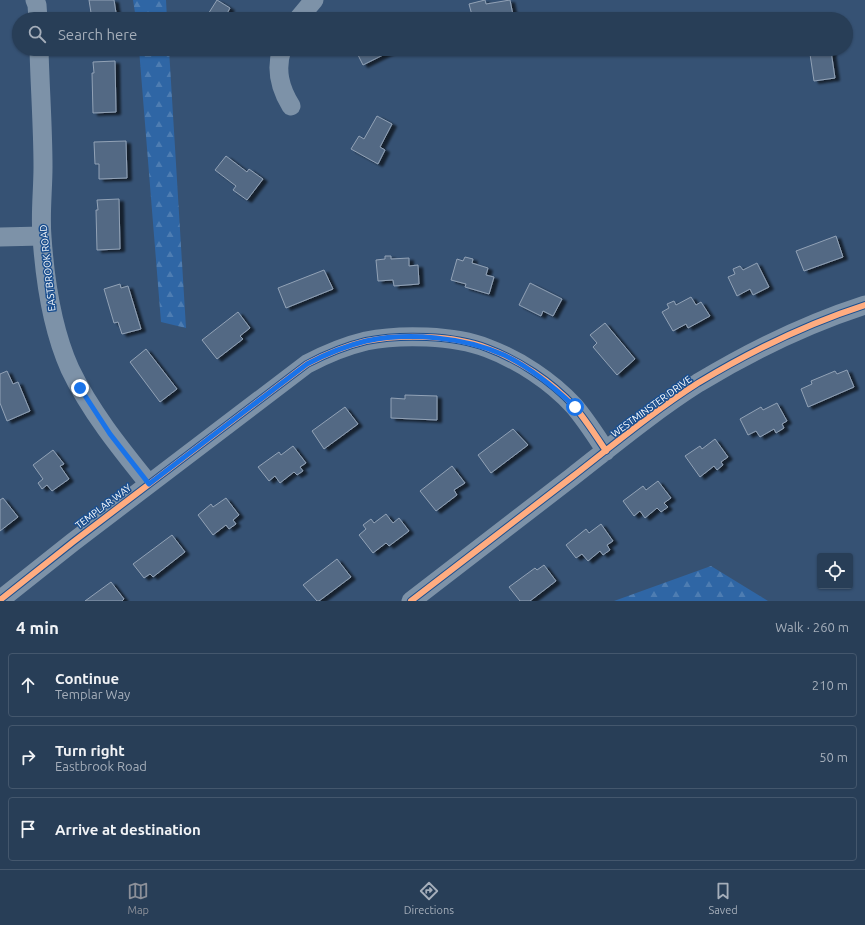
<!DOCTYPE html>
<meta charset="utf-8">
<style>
body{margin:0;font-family:Ubuntu,sans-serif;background:#344961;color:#f1f3f6}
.controls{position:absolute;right:12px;bottom:12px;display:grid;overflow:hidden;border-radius:4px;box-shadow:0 1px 3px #0004}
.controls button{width:36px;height:36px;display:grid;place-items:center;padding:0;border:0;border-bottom:1px solid #44576d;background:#283e57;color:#f1f3f6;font:20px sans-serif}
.stop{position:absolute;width:12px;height:12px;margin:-9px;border:3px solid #1a73e8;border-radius:50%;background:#fff}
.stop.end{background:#1a73e8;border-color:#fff;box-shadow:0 1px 4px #0008}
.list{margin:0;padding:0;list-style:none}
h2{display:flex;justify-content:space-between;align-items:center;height:52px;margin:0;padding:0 16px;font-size:17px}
h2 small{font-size:13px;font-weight:400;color:#a5aeba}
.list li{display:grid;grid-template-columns:26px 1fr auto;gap:12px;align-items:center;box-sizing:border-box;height:64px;margin:0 8px 8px;padding:0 8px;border:1px solid #44576d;border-radius:4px}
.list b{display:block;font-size:15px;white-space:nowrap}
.list p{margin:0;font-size:13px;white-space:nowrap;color:#a5aeba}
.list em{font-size:13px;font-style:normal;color:#a5aeba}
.icon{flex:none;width:22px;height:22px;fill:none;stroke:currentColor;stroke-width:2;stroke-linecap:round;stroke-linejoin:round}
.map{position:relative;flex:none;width:865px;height:601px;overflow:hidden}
.search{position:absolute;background:#283e57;box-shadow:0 1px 3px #0004;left:12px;right:12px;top:12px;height:44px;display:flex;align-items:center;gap:10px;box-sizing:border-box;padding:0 14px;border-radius:22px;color:#a5aeba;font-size:15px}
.sheet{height:268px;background:#283e57}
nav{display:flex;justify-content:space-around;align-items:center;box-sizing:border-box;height:56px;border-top:1px solid #44576d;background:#283e57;font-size:11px;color:#a5aeba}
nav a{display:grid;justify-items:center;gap:2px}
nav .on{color:#8c9099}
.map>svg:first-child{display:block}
.forest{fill:url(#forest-firs)}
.building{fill:#526984;stroke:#92a2b6;filter:url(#shadow)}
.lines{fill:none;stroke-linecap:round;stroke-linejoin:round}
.street{stroke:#7d92a8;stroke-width:19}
.cycleway-casing{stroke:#1b4f8f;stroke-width:8}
.cycleway{stroke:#ffac80;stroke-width:6}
.route{stroke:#1a73e8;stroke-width:5}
.labels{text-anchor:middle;stroke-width:3;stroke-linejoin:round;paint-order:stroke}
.street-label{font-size:10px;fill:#fff;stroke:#1b4f8f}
</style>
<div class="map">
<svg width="865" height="601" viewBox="0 0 865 601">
<defs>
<pattern id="forest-firs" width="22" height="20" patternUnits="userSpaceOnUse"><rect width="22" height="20" fill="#2f66a5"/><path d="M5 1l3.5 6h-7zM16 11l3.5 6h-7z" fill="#4e7db2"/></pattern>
<filter id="shadow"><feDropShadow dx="4.5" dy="2.5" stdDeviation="1" flood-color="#0009"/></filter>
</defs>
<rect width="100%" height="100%" fill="#365274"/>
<path class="forest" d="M133 0H166L167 19H136Z
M139 49H169L186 328 161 322Z
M711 566 768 601H614Z"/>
<path class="building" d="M89 0H114L117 19H92Z
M217 0 230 8 224 19H205Z
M485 0 486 4 510 0 513 15 497 19H473L469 4Z
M355 49H395L363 65Z
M831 51 835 78 814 81 810 54Z
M115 61 116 112 93 113 92 73H94L93 62Z
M377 116 392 124 380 147 385 150 378 164 351 149 359 136 364 139Z
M126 141 127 178 99 179V164H95L94 142Z
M226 156 247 172 249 169 263 179 247 200 233 190 236 186 215 170Z
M119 199 120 249 97 250 96 210H98L97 200Z
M836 236 843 257 804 271 796 251Z
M385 256H391V259L409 258V266L418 265 419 284 394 286 393 280 378 281 376 260 385 259Z
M465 257 473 259 472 263 488 268 486 275 494 277 489 294 465 287 466 284 451 280 457 259 463 261Z
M757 263 769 287 753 295 750 289 737 296 728 277 735 274 733 269 740 266 743 270Z
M324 270 333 289 286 308 278 288Z
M530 283 562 299 553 316 543 311 541 316 519 305Z
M120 284 121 288 128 286 141 329 122 334 118 322 114 323 104 289Z
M691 297 696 305 701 302 710 316 688 328 686 324 673 331 662 312 669 308 667 304 674 301 676 305Z
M238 312 250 328 240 336 243 339 217 359 202 340Z
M605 323 635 359 617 375 593 347 597 343 590 335Z
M146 349 177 389 160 402 130 362Z
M847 370 854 387 808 407 801 389 812 384 811 381 835 371 837 374Z
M7 371 13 384 18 382 30 411 7 421 0 403V374Z
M405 395 437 396V420L391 418V398L405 399Z
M777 403 787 421 782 424 784 428 776 433 774 429 760 437 756 431 748 435 740 419 761 407 763 410Z
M345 407 358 424 324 449 312 431Z
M513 429 528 445 491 473 478 455Z
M715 439 728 457 721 462 723 465 717 470 714 466 700 477 685 456 700 446 702 449Z
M293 446 306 463 300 467 303 471 297 475 294 472 280 483 275 476 269 481 258 467 279 452 281 455Z
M53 450 64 464 60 466 69 479 52 491 47 485 42 489 38 483 43 479 33 465Z
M452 466 465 483 454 490 457 495 436 511 420 491Z
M658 481 671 498 664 503 668 507 661 512 657 508 645 518 640 511 634 516 623 501 643 486 646 490Z
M3 498 18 517 0 531V500Z
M226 498 239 515 233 520 236 524 229 529 226 525 213 535 198 515 211 504 213 507Z
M386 514 393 523 399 518 409 531 389 546 386 543 373 553 359 535 366 529 363 525 371 519 374 523Z
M601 524 613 541 607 545 610 550 603 555 600 551 588 561 582 554 576 558 566 545 586 529 589 533Z
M172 535 185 552 153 577 150 574 144 578 133 564Z
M337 559 351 577 319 601H317L303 585Z
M544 565 556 581 530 601H520L509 587 535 568 537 570Z
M111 582 124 599 122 601H85Z"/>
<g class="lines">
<path class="street" d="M35 0 37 5 38 19
M298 19 314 0
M39 49C40 88 43 128 43 167 43 190 40 214 42 237 45 281 52 329 70 369 90 411 120 448 149 484
M282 49C275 70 280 88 291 106
M0 237 42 236
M0 600 73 542 307 364C326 354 345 346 366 341 400 334 454 335 487 348 519 360 551 381 574 406 586 420 596 436 606 451
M411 601C465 560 518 518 572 477 613 445 654 411 698 383 751 351 806 324 865 305"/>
<g class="cycleway-casing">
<path id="cycleway" d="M0 600 73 542 307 364C326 354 345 346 366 341 400 334 454 335 487 348 519 360 551 381 574 406 586 420 596 436 606 451
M411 601C465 560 518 518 572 477 613 445 654 411 698 383 751 351 806 324 865 305"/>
</g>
<use href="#cycleway" class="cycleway"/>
</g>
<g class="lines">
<path class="route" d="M80 388 110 434 149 484 307 364C326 354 345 346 366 341 409 332 464 337 504 355 530 367 554 387 575 407"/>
</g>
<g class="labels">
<g class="street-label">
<text transform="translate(47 268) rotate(-96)" y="4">EASTBROOK ROAD</text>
<text transform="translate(651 406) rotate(-36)" y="4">WESTMINSTER DRIVE</text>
<text transform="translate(103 506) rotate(-37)" y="4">TEMPLAR WAY</text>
</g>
</g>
</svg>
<div class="controls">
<button><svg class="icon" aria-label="locate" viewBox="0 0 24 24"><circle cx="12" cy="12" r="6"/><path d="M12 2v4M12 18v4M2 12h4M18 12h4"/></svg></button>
</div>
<div class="stop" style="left:575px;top:407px"></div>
<div class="stop end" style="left:80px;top:388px"></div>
<div class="search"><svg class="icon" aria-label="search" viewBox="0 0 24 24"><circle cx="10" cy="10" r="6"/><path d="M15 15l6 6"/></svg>Search here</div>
</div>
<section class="sheet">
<h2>4 min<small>Walk · 260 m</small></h2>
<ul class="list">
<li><svg class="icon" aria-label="ahead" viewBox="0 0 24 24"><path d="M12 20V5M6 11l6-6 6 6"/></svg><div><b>Continue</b><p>Templar Way</p></div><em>210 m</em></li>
<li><svg class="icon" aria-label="right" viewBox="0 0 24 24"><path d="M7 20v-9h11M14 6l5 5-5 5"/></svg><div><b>Turn right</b><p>Eastbrook Road</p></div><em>50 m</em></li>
<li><svg class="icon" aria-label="arrive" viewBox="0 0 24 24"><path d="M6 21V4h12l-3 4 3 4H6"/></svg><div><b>Arrive at destination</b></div></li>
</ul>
</section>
<nav>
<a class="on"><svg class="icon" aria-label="map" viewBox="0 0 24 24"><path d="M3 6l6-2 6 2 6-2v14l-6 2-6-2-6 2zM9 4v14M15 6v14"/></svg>Map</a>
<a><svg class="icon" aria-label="directions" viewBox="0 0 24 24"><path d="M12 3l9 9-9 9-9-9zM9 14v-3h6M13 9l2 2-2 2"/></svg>Directions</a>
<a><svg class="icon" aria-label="saved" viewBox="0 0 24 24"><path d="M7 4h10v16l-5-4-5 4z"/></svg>Saved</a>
</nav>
